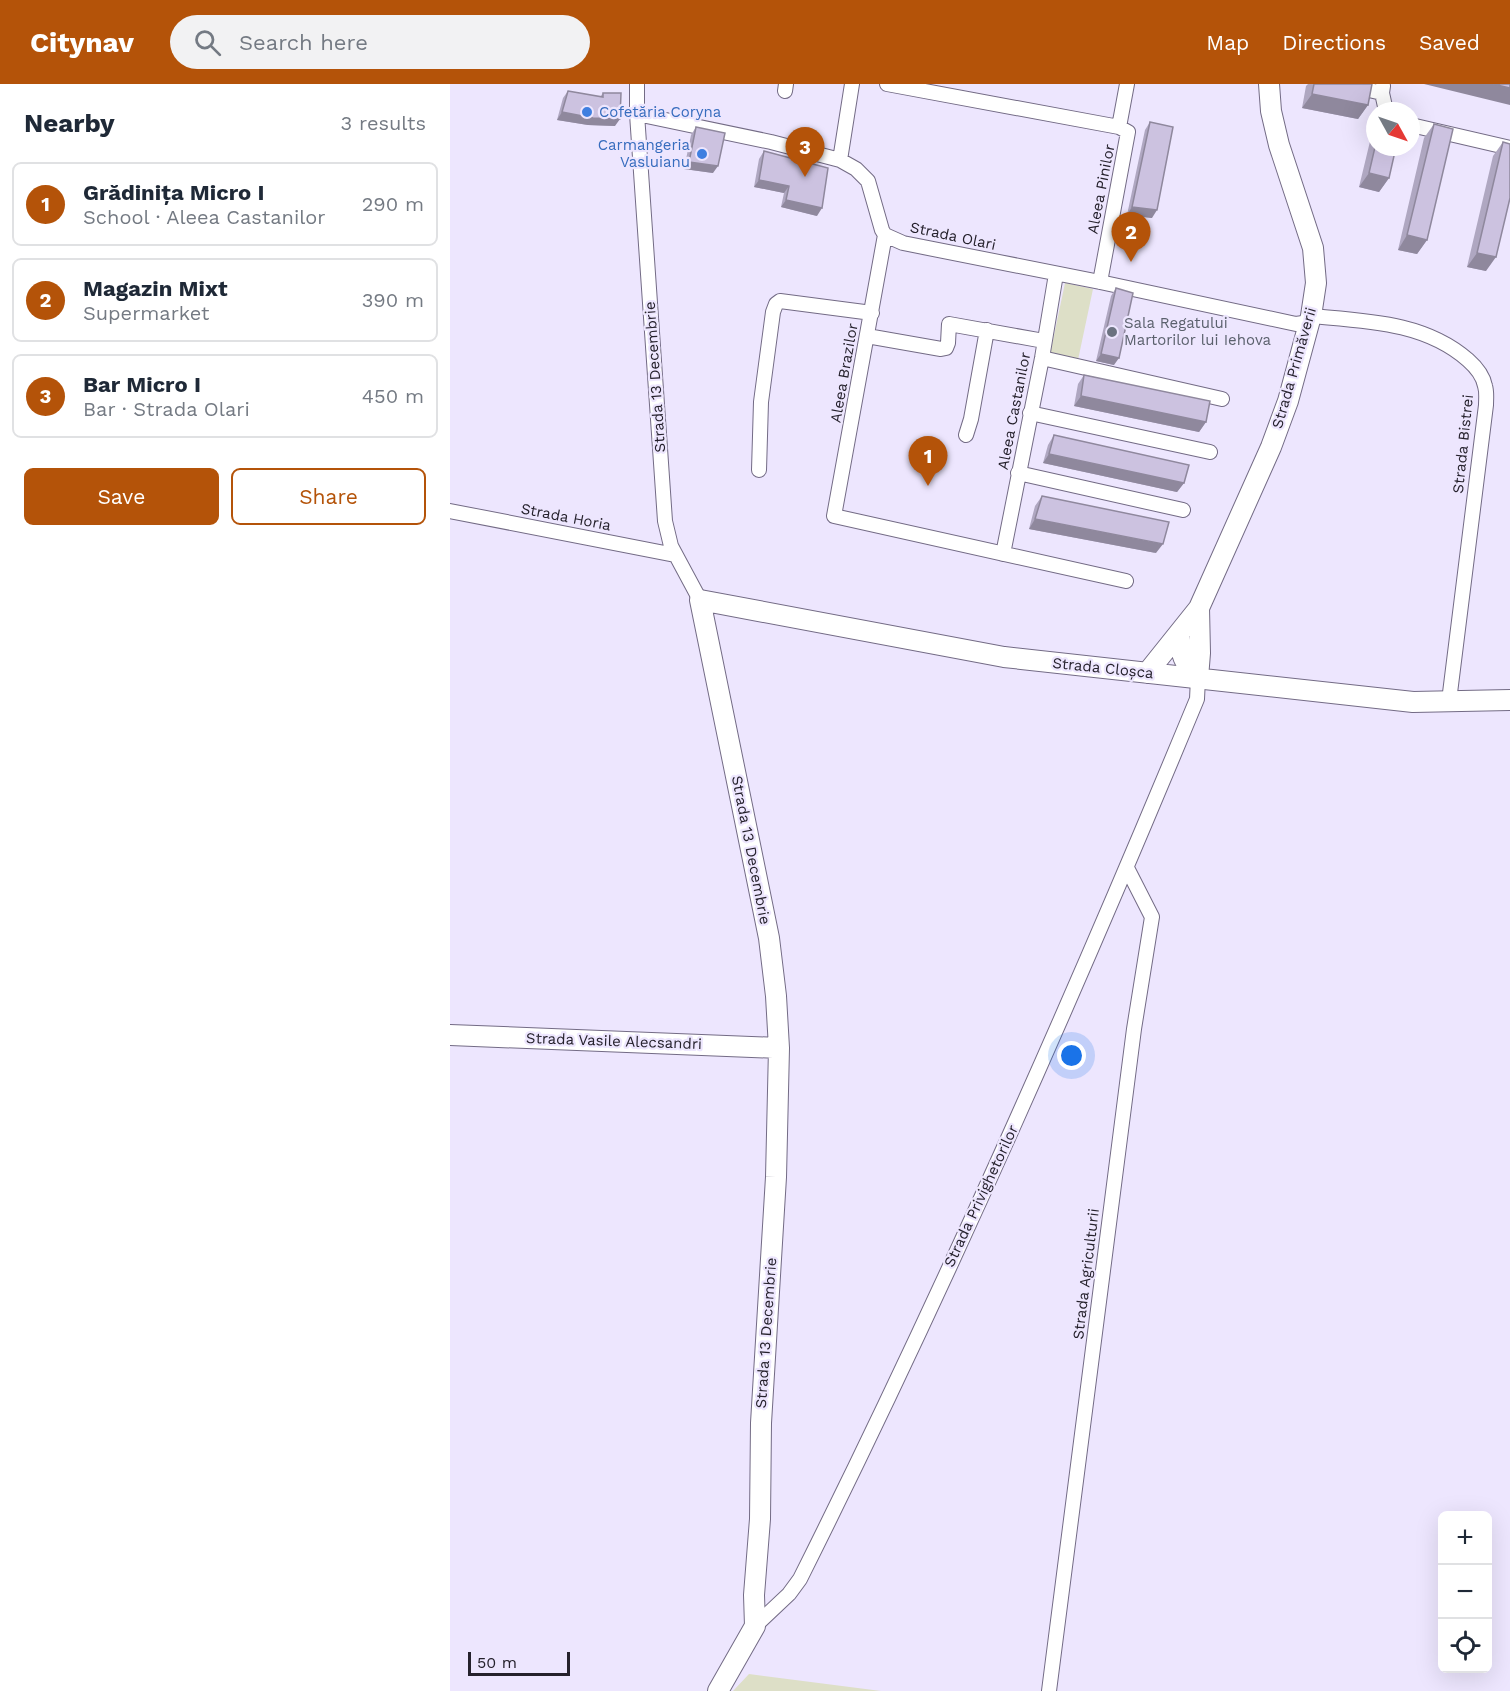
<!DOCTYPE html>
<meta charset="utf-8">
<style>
body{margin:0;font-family:"Work Sans",sans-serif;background:#f2f2f3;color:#1f2937}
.controls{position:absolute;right:18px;bottom:18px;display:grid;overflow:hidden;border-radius:9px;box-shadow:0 6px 24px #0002}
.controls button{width:54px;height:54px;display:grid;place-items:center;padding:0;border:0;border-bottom:2px solid #e0e1e3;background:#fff;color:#1f2937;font:30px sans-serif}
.compass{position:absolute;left:916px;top:18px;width:54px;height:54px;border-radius:50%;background:#fff;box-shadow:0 6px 24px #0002;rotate:130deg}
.scale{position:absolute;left:18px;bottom:15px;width:102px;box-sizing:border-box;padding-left:6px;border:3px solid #25212c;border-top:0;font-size:16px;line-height:21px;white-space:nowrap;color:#25212c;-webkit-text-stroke:4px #ede6fe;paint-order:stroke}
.you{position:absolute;left:622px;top:972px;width:21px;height:21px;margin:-15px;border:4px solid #fff;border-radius:50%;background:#1a73e8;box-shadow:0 0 0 9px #1a73e833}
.badge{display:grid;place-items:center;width:39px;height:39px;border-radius:50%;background:#b45309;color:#fff;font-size:20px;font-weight:700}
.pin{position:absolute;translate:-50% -50px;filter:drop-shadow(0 2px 3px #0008)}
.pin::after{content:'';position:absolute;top:32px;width:21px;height:18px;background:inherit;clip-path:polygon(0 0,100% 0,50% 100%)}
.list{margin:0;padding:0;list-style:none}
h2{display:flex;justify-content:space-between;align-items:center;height:78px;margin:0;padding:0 24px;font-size:26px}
h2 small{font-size:20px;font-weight:400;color:#747a83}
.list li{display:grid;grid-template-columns:39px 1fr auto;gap:18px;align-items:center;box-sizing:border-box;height:84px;margin:0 12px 12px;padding:0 12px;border:2px solid #e0e1e3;border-radius:9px}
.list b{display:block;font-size:22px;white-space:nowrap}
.list p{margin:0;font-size:20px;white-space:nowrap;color:#747a83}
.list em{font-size:20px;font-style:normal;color:#747a83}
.actions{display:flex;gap:12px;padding:18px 24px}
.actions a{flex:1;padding:14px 0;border:2px solid #b45309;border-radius:9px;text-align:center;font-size:21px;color:#b45309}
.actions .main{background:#b45309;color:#fff}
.icon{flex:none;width:33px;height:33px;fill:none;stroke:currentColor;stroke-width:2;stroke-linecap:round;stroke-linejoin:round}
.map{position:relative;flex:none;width:1060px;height:1607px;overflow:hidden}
header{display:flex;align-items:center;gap:36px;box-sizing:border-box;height:84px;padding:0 30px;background:#b45309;color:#fff}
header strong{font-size:28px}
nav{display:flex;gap:33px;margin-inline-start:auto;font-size:21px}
.search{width:420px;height:54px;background:#f2f2f3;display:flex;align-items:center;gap:15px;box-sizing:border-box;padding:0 21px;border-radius:33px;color:#747a83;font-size:22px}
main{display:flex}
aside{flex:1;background:#fff}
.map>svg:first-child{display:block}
.green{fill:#dddfc7}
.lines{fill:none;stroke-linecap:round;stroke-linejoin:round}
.street-casing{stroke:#736b85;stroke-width:16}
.secondary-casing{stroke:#736b85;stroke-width:22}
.street{stroke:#fff;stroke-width:14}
.secondary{stroke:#fff;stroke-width:20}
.wall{fill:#afa7c1}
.shaded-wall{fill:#8f889d}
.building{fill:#ccc2e0;stroke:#8f889d;stroke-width:1.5}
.shop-dot{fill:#3f7fe0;stroke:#ede6fe;stroke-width:2}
.worship-dot{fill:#6b7280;stroke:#ede6fe;stroke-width:2}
.labels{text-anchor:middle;stroke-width:4.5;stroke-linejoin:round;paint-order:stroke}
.shop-label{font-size:15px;fill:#366cbe;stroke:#ede6fe;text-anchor:start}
.street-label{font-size:15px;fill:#25212c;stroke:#ede6fe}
.worship-label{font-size:15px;fill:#5b616d;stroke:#ede6fe;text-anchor:start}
</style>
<header>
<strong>Citynav</strong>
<div class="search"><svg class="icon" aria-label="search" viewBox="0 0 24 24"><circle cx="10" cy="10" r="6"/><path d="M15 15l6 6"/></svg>Search here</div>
<nav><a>Map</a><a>Directions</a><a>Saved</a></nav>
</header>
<main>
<aside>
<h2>Nearby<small>3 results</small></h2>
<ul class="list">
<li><span class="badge">1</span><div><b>Grădinița Micro I</b><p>School · Aleea Castanilor</p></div><em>290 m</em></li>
<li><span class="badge">2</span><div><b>Magazin Mixt</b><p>Supermarket</p></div><em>390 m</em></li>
<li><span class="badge">3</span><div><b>Bar Micro I</b><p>Bar · Strada Olari</p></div><em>450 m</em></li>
</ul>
<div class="actions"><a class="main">Save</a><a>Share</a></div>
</aside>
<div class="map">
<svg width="1060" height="1607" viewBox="0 0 1060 1607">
<rect width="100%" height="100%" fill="#ede6fe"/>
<path class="green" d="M615 199 643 205 628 276 600 270Z
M299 1590 431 1607H283Z"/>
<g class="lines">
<g class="street-casing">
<path id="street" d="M187 0V30L215 437 221 462 250 516
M437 0 669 43 678 48 650 198
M893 0 932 9
M933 2 932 9 936 27
M335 7 336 0
M187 30 321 58 390 76 406 85 418 97 432 146 435 151 453 159 650 198 846 240 860 238
M961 41 1060 64
M669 43 677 0
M390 76 402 0
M435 151 384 432 676 497
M861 232C916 237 975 238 1018 276 1026 283 1033 291 1035 302 1037 308 1036 315 1036 321L999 617
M417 252 491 265 496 264 498 259 499 240 594 257
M592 274 772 315
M580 329 760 368
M516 351 521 335 537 246
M309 386 311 318 323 228 326 220 330 217 422 229
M568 389 733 426
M0 427 225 471
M553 470 592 274 606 190
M305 1542 339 1510 350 1495C494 1207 624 912 747 615L748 594
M599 1607 684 945 702 833 677 784"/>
</g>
<g class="secondary-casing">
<path id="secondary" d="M729 550C731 571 733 578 748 594
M697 589 749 524 821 363 838 317 861 232 866 199 863 164 829 61 821 27 819 0
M748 594 750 569 749 524
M0 951 329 964
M268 1607 305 1542 304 1511 310 1435 311 1339 326 1093 329 964 326 912 319 854 250 516 554 573 963 618 1060 616"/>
</g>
<use href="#street" class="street"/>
<use href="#secondary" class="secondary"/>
</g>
<path class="wall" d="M858 0H922L918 21 908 35 852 24 856 2Z
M118 7 150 13 153 9 165 42 138 41 107 36 113 14Z
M700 38 702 134 677 131 695 46Z
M984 40 977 156 967 170 948 166 974 54Z
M925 42V63L939 94 929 108 909 103 923 45Z
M246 43 263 89 234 85 241 51Z
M1053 58 1036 187 1017 183 1043 72Z
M314 67 367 132 331 123 334 109 304 103 309 75Z
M666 204 664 281 646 277 661 212Z
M634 291 756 338 749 348 624 322 628 300Z
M604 351 734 399 727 408 593 379 598 361Z
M592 412 706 469 579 445 585 422Z"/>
<path class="shaded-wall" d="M974 0H1043L1060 4V21Z
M862 10 918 21 908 35 852 24Z
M112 28 170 35 165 42 138 41 107 36Z
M239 78 268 82 263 89 234 85Z
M919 89 939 94 929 108 909 103Z
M309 96 339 102 334 109 304 103Z
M336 116 372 124 367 132 331 123Z
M682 123 707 126 702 134 677 131Z
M957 151 977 156 967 170 948 166Z
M1027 169 1046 173 1036 187 1017 183Z
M651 270 669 274 664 281 646 277Z
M631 312 756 338 749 348 624 322Z
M599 370 734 399 727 408 593 379Z
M585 435 713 460 706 469 579 445Z"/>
<path class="building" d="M864 0H922L918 21 862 10Z
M1043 0H1060V4Z
M118 7 153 13V9H171L170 35 143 34 112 28Z
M700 38 723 43 707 126 682 123Z
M984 40 1003 45 977 156 957 151Z
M246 43 275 49 268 82 239 78Z
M1053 58 1060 60V114L1046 173 1027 169Z
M925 63H946L939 94 919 89Z
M314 67 378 84 372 124 336 116 339 102 309 96Z
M666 204 683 209 669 274 651 270Z
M634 291 760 317 756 338 631 312Z
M604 351 739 381 734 399 599 370Z
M592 412 719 438 713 460 585 435Z"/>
<g class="shop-dot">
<circle cx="137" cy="28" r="6"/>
<circle cx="252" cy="70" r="6"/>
</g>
<circle class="worship-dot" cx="662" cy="248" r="6"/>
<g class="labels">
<g class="shop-label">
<text x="149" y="33">Cofetăria Coryna</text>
<text x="240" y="66" text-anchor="end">Carmangeria<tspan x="240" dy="17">Vasluianu</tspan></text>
</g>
<g class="street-label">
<text transform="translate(651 105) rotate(-79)" y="5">Aleea Pinilor</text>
<text transform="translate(503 152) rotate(12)" y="5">Strada Olari</text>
<text transform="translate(844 284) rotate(-74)" y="5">Strada Primăverii</text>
<text transform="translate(394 289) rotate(-80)" y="5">Aleea Brazilor</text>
<text transform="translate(205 293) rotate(-94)" y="5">Strada 13 Decembrie</text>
<text transform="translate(564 327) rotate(-79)" y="5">Aleea Castanilor</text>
<text transform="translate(1013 360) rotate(-84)" y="5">Strada Bistrei</text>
<text transform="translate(116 433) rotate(11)" y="5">Strada Horia</text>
<text transform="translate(653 584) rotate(6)" y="5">Strada Cloșca</text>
<text transform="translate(301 766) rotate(79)" y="5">Strada 13 Decembrie</text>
<text transform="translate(164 957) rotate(2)" y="5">Strada Vasile Alecsandri</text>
<text transform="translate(531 1112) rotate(-65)" y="5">Strada Privighetorilor</text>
<text transform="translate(636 1190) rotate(-83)" y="5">Strada Agriculturii</text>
<text transform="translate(316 1249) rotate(-86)" y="5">Strada 13 Decembrie</text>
</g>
<g class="worship-label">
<text x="674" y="244">Sala Regatului<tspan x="674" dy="17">Martorilor lui Iehova</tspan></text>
</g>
</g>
</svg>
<div class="controls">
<button>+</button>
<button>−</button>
<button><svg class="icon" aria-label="locate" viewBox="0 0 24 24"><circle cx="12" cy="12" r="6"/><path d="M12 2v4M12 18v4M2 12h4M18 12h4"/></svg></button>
</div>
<svg class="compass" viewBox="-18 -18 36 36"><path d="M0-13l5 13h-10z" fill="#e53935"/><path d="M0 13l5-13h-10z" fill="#747a83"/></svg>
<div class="scale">50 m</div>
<div class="you"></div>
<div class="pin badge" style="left:478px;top:402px">1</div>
<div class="pin badge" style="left:681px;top:178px">2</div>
<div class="pin badge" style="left:355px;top:93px">3</div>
</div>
</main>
